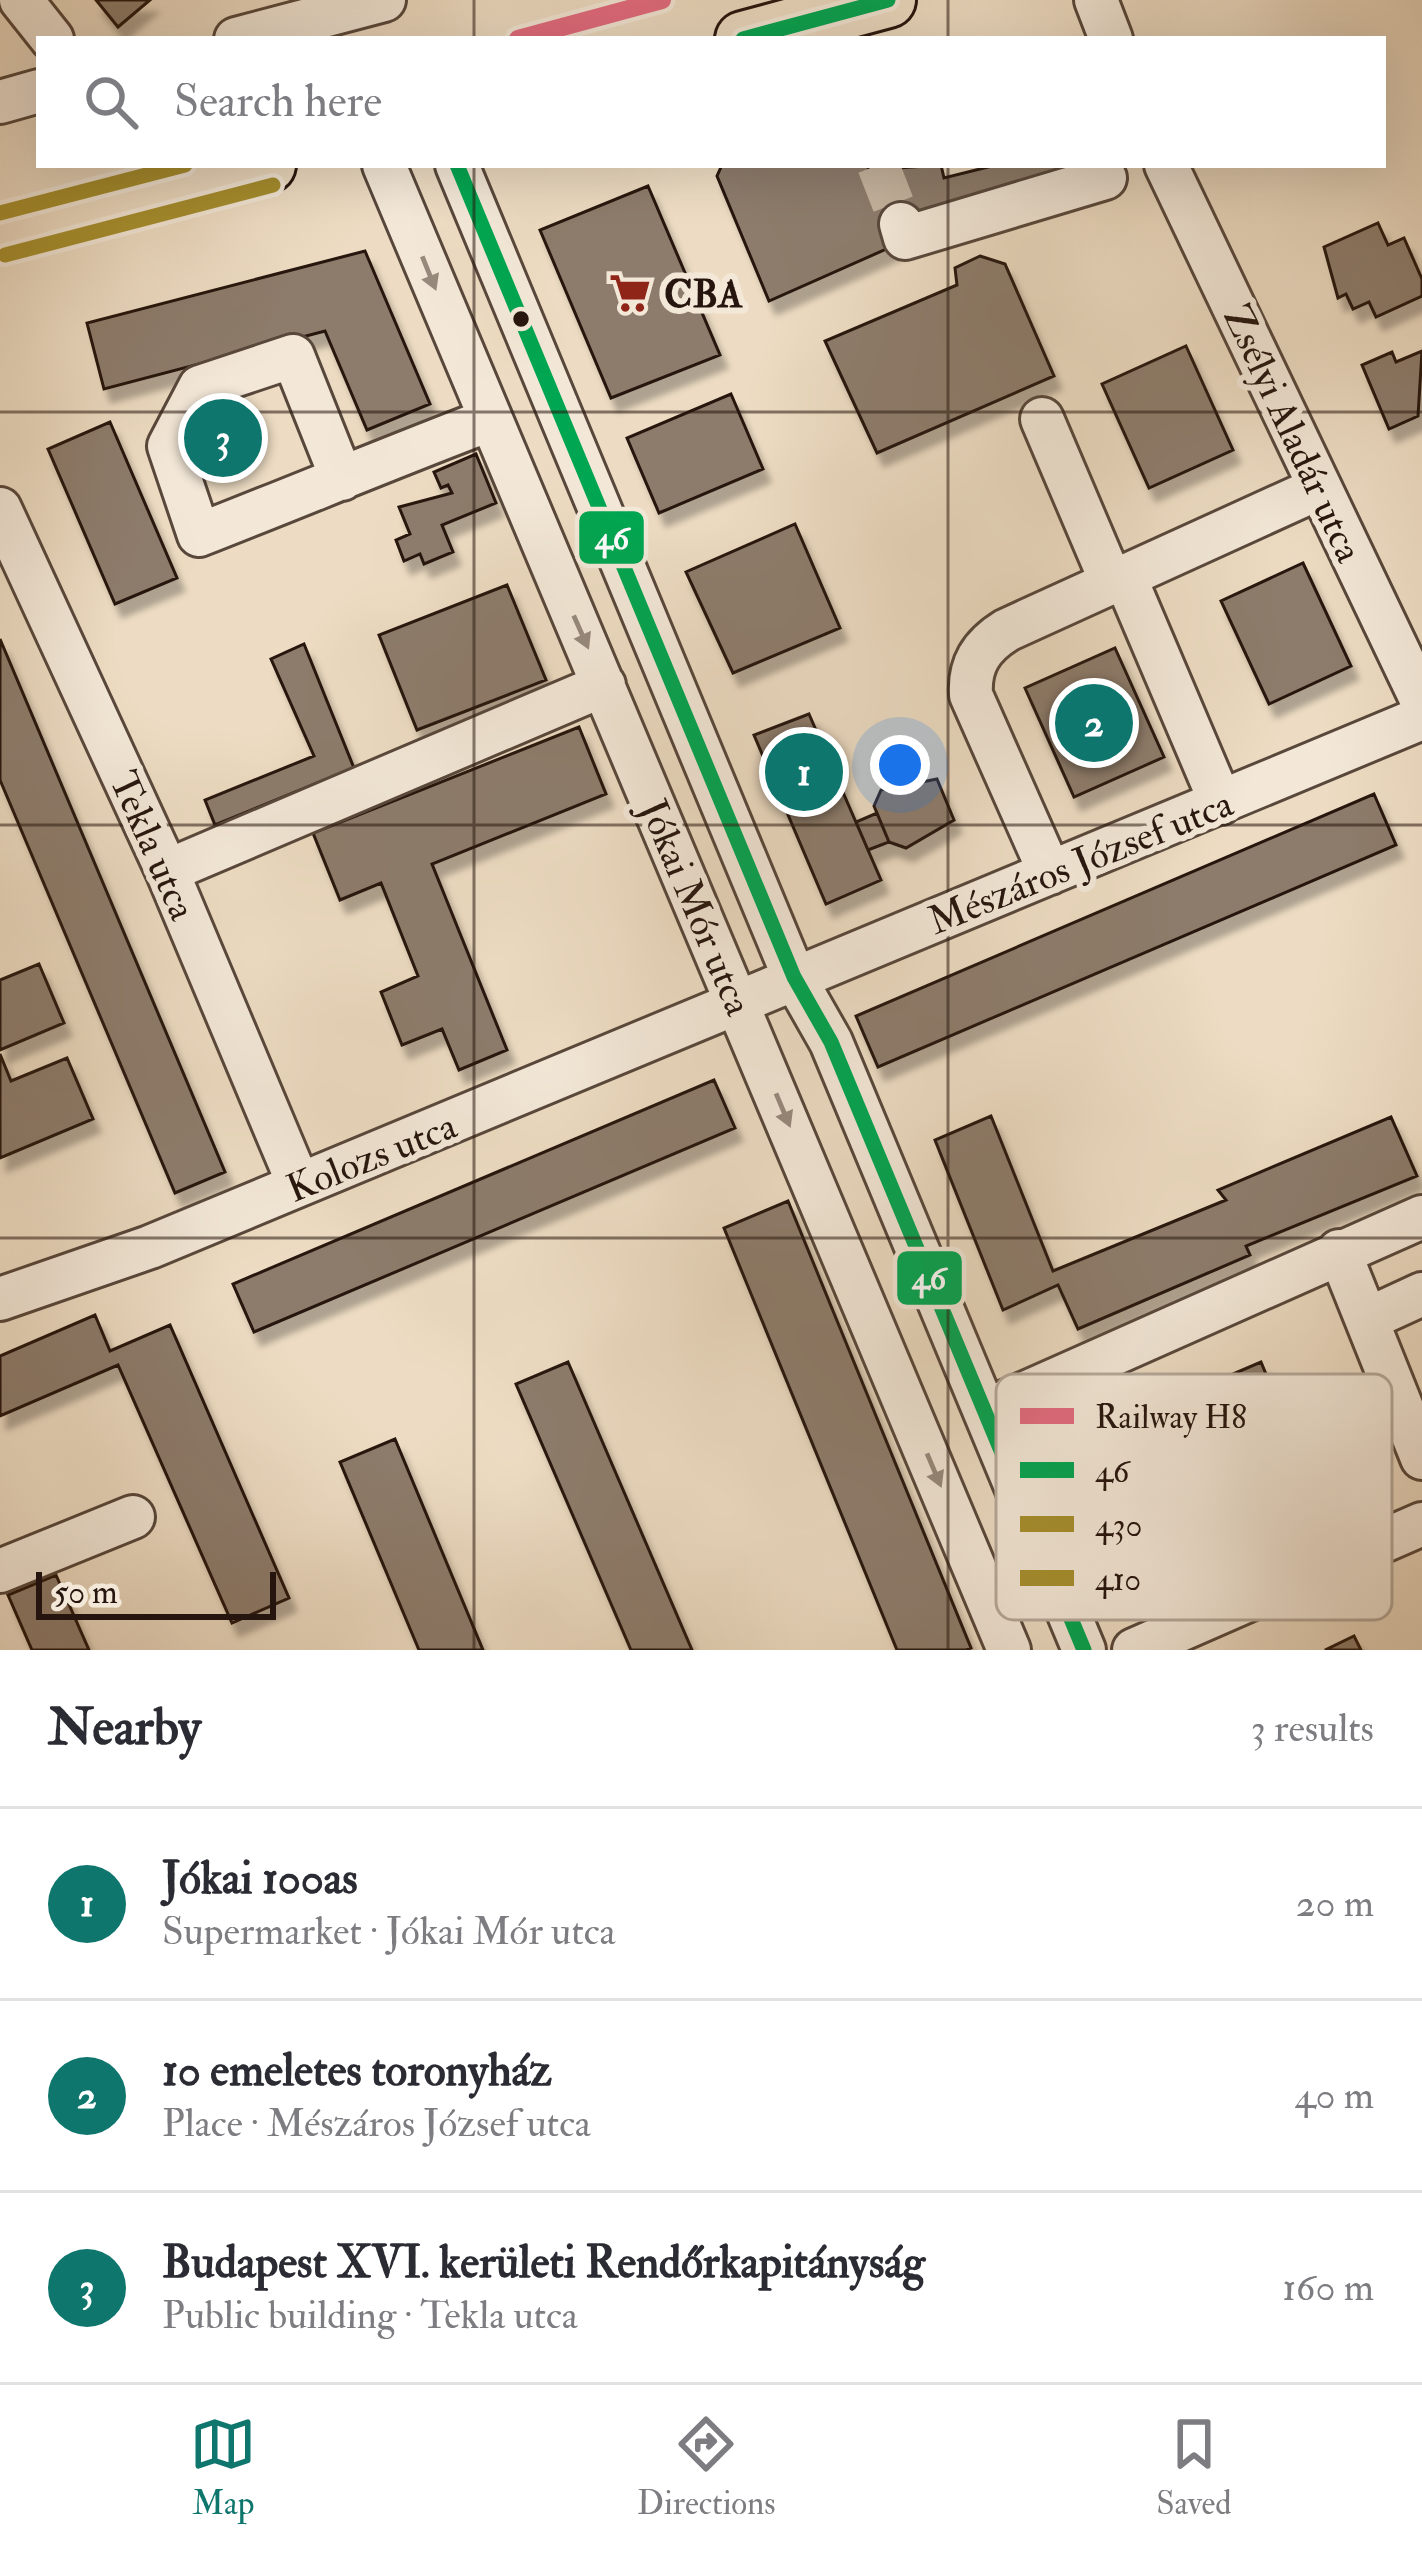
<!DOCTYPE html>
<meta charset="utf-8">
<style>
body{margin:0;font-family:"IM FELL Double Pica",serif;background:#f7f7f7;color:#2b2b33}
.scale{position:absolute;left:36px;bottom:30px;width:240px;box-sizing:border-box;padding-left:12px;border:6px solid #26150e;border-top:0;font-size:33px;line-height:42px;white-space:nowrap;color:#26150e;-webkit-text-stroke:9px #f3e8d8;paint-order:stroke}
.you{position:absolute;left:900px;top:765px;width:42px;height:42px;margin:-30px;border:9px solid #fff;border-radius:50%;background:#1a73e8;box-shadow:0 0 0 18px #1a73e833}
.badge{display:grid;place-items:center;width:78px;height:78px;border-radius:50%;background:#0f766e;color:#fff;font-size:39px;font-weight:700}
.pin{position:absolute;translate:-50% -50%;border:6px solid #fff;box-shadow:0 3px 12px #0006}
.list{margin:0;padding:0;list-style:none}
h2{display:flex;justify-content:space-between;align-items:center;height:156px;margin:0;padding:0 48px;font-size:51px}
h2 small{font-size:39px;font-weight:400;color:#7c7c81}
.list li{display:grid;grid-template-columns:78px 1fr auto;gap:36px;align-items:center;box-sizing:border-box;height:192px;padding:0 48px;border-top:3px solid #e1e1e2}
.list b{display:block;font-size:45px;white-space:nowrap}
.list p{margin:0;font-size:39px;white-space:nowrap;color:#7c7c81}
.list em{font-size:39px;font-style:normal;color:#7c7c81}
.icon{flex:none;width:66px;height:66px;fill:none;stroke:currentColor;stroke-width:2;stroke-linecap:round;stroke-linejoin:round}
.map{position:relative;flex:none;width:1422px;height:1650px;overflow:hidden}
.search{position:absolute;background:#fff;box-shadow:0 12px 48px #0002;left:36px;right:36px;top:36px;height:132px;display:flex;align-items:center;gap:30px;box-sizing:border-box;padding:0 42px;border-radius:0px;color:#7c7c81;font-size:45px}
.sheet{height:732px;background:#fff}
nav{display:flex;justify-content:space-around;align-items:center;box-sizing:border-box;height:168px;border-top:3px solid #e1e1e2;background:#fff;font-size:33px;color:#7c7c81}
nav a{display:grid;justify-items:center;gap:6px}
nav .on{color:#0f766e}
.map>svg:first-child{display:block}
.building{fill:#8d7c6c;stroke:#26150e;stroke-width:3;filter:url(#shadow)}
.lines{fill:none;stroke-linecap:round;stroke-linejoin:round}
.minor-tunnel{stroke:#c5b49f;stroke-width:42;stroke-dasharray:42 21;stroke-linecap:butt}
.minor-casing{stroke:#58473b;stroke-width:48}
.major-casing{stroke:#26150e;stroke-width:60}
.minor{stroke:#f3e8d8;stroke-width:42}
.major{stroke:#eddcc3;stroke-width:54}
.bus-1-casing{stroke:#f3e8d8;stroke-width:24}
.bus-2-casing{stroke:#f3e8d8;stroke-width:24}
.bus-3-casing{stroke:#f3e8d8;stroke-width:24}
.bus-1{stroke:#00a651;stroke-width:15}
.bus-2{stroke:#a68f2e;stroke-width:15}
.bus-3{stroke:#a68f2e;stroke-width:15}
.rail-1-casing{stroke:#f3e8d8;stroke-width:27}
.rail-1{stroke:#e36a80;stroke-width:18}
.oneway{fill:#97897d}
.grid{fill:none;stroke:#26150e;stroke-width:3;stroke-opacity:0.55}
.bus-dot{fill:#26150e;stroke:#f3e8d8;stroke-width:4.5}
.labels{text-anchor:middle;stroke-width:12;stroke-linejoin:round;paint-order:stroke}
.poi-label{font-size:39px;font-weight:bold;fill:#26150e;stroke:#f3e8d8;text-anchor:start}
.street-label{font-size:39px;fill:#26150e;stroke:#f3e8d8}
.key{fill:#f3e8d8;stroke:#b6a99b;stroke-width:3}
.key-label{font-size:33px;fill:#26150e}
.line-badge{stroke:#f3e8d8;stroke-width:4.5}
.badge-label{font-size:33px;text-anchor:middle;font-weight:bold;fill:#fff}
</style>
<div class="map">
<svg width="1422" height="1650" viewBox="0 0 1422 1650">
<defs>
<filter id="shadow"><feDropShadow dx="7" dy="13" stdDeviation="3" flood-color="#0004"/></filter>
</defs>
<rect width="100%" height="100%" fill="#eddcc3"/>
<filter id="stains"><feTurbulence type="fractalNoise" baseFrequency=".00167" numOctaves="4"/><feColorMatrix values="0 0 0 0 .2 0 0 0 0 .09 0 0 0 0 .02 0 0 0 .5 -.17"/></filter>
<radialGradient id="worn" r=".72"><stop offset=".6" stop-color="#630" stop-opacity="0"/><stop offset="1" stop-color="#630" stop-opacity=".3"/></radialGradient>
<path class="building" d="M96 0H150L118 27Z
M722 165H867L869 170 941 165 944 178 996 165H1076L769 301 717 176Z
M648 186 720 355 611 398 540 230Z
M1378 223 1388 245 1404 238 1422 279V296L1376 317 1369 302 1353 309 1346 294 1338 298 1324 247Z
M365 251 430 404 367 430 325 331 104 389 87 323Z
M980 256 1005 264 1054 376 877 453 825 341 957 285 955 268Z
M1186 346 1233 450 1149 488 1102 384Z
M1422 351 1418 416 1389 429 1362 365 1392 352 1396 362Z
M731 394 763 469 659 513 627 438Z
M110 422 177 578 115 604 48 449Z
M476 454 496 503 442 525 453 552 424 564 420 554 404 561 396 540 410 534 399 507 452 493 448 485 441 488 434 472Z
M795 524 840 628 733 673 686 572Z
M1303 563 1351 666 1269 704 1221 601Z
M507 585 546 680 417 730 379 635Z
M0 639 225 1172 175 1193 0 780Z
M304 644 354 768 215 825 205 800 314 756 271 659Z
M1115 648 1164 757 1074 797 1025 688Z
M809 714 881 880 826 904 754 735Z
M579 727 606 794 432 864 507 1050 459 1070 442 1029 402 1045 381 992 418 976 381 883 340 900 313 833Z
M937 779 954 820 906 848 889 842 874 806 881 790Z
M1374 794 1396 845 878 1067 856 1016Z
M877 813 889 842 868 850 856 822Z
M39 964 64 1023 0 1050V980Z
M0 1054 11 1081 67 1058 93 1119 0 1158Z
M714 1080 735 1128 254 1332 233 1284Z
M991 1116 1053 1271 1226 1200 1218 1190 1391 1117 1417 1176 1246 1246 1250 1255 1078 1329 1058 1285 1003 1310 935 1140Z
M788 1201 971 1648 966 1650H897L724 1228Z
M95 1315 110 1351 170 1325 289 1598 232 1623 118 1365 0 1416V1356Z
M568 1362 692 1650H631L516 1384Z
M1261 1362 1298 1451 1166 1511 1125 1420Z
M395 1439 483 1650H419L340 1462Z
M56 1575 89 1650H32L8 1595Z
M1354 1636 1361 1650H1325Z"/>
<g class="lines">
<path class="minor-tunnel" d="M878 165 901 224"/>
<g class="minor-casing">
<path id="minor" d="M21 0 52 39
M1096 0 1111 39
M236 39 384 0
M0 102 39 91
M384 165 1009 1650
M457 165 794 977 831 1042 1084 1650
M1166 165 1422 701
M901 224 905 238 1105 178
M1042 419 1111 581
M342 479 293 356 200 387 169 446 199 535C296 497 392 457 489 420
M0 509 167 871 299 1185
M1124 575 1221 803
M167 871 604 685
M1050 873 971 695C969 665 981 646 1007 630L1319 488
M1339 1251 1422 1458
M0 1299 150 1247 1422 718
M1370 1318 1422 1294
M985 1411 1422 1217
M0 1571 133 1517
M1134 1650 1422 1524"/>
</g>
<g class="major-casing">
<path id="major" d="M743 39 888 0
M0 235 268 165"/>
</g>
<use href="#minor" class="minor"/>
<use href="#major" class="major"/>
<g class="bus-1-casing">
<path id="bus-1" d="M743 39 888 0
M457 165 794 977 831 1042 1084 1650"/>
</g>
<g class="bus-2-casing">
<path id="bus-2" d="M5 255 273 185"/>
</g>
<g class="bus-3-casing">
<path id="bus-3" d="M0 213 185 165"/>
</g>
<use href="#bus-1" class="bus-1"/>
<use href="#bus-2" class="bus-2"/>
<use href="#bus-3" class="bus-3"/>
<g class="rail-1-casing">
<path id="rail-1" d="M518 39 662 0"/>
</g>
<use href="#rail-1" class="rail-1"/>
</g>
<defs><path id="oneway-solid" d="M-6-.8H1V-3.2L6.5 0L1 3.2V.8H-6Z" transform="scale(3)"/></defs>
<g class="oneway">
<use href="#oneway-solid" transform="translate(429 273) rotate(68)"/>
<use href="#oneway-solid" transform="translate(581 632) rotate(66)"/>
<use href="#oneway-solid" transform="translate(783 1110) rotate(67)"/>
<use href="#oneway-solid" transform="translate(934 1470) rotate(67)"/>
</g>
<path class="grid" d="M474 0V39M948 0V39M474 165V1650M948 165V1650M0 412H1422M0 825H1422M0 1238H1422"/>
<defs>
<g id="supermarket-bare" transform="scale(3.24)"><path d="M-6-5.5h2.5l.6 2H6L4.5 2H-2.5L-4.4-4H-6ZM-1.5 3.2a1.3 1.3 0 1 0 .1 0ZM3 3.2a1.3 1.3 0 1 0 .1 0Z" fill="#8f2418" stroke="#f3e8d8" stroke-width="2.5" paint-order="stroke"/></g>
</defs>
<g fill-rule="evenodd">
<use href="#supermarket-bare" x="630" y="293"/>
</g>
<circle class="bus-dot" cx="521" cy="319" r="10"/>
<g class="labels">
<g class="poi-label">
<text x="664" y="307">CBA</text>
</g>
<g class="street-label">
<text transform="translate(1294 433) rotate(65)" y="14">Zsélyi Aladár utca</text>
<text transform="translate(154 845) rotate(66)" y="14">Tekla utca</text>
<text transform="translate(1080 861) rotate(-22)" y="14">Mészáros József utca</text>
<text transform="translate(697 907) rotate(67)" y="14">Jókai Mór utca</text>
<text transform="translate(371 1156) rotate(-22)" y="14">Kolozs utca</text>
</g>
</g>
<rect x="996" y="1374" width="396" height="246" rx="18" class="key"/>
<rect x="1020" y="1408" width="54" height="16" fill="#e36a80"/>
<rect x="1020" y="1462" width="54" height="16" fill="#00a651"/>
<rect x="1020" y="1516" width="54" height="16" fill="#a68f2e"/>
<rect x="1020" y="1570" width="54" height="16" fill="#a68f2e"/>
<g class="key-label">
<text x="1095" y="1428">Railway H8</text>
<text x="1095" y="1482">46</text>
<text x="1095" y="1536">430</text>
<text x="1095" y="1590">410</text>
</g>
<g class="line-badge">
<rect x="577" y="509" width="69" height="57" rx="12" fill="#00a651"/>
<rect x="895" y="1249" width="69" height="58" rx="12" fill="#00a651"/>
</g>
<g class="badge-label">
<text x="612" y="549">46</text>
<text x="929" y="1289">46</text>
</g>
<rect width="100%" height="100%" filter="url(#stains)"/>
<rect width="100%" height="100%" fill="url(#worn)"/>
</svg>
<div class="scale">50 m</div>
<div class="you"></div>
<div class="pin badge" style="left:804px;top:772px">1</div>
<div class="pin badge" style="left:1094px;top:723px">2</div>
<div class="pin badge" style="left:223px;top:438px">3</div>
<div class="search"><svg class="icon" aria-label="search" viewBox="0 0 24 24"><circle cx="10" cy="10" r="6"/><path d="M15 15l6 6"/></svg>Search here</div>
</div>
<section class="sheet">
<h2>Nearby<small>3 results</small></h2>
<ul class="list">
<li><span class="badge">1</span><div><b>Jókai 100as</b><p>Supermarket · Jókai Mór utca</p></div><em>20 m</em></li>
<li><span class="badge">2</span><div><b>10 emeletes toronyház</b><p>Place · Mészáros József utca</p></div><em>40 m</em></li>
<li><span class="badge">3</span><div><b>Budapest XVI. kerületi Rendőrkapitányság</b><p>Public building · Tekla utca</p></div><em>160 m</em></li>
</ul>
</section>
<nav>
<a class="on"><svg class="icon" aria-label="map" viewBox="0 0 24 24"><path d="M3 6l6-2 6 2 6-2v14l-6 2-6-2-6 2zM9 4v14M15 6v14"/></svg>Map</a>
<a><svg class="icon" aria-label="directions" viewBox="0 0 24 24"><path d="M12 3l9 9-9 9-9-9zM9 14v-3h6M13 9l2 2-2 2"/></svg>Directions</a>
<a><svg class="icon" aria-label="saved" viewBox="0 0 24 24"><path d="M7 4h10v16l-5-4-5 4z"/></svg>Saved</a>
</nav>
